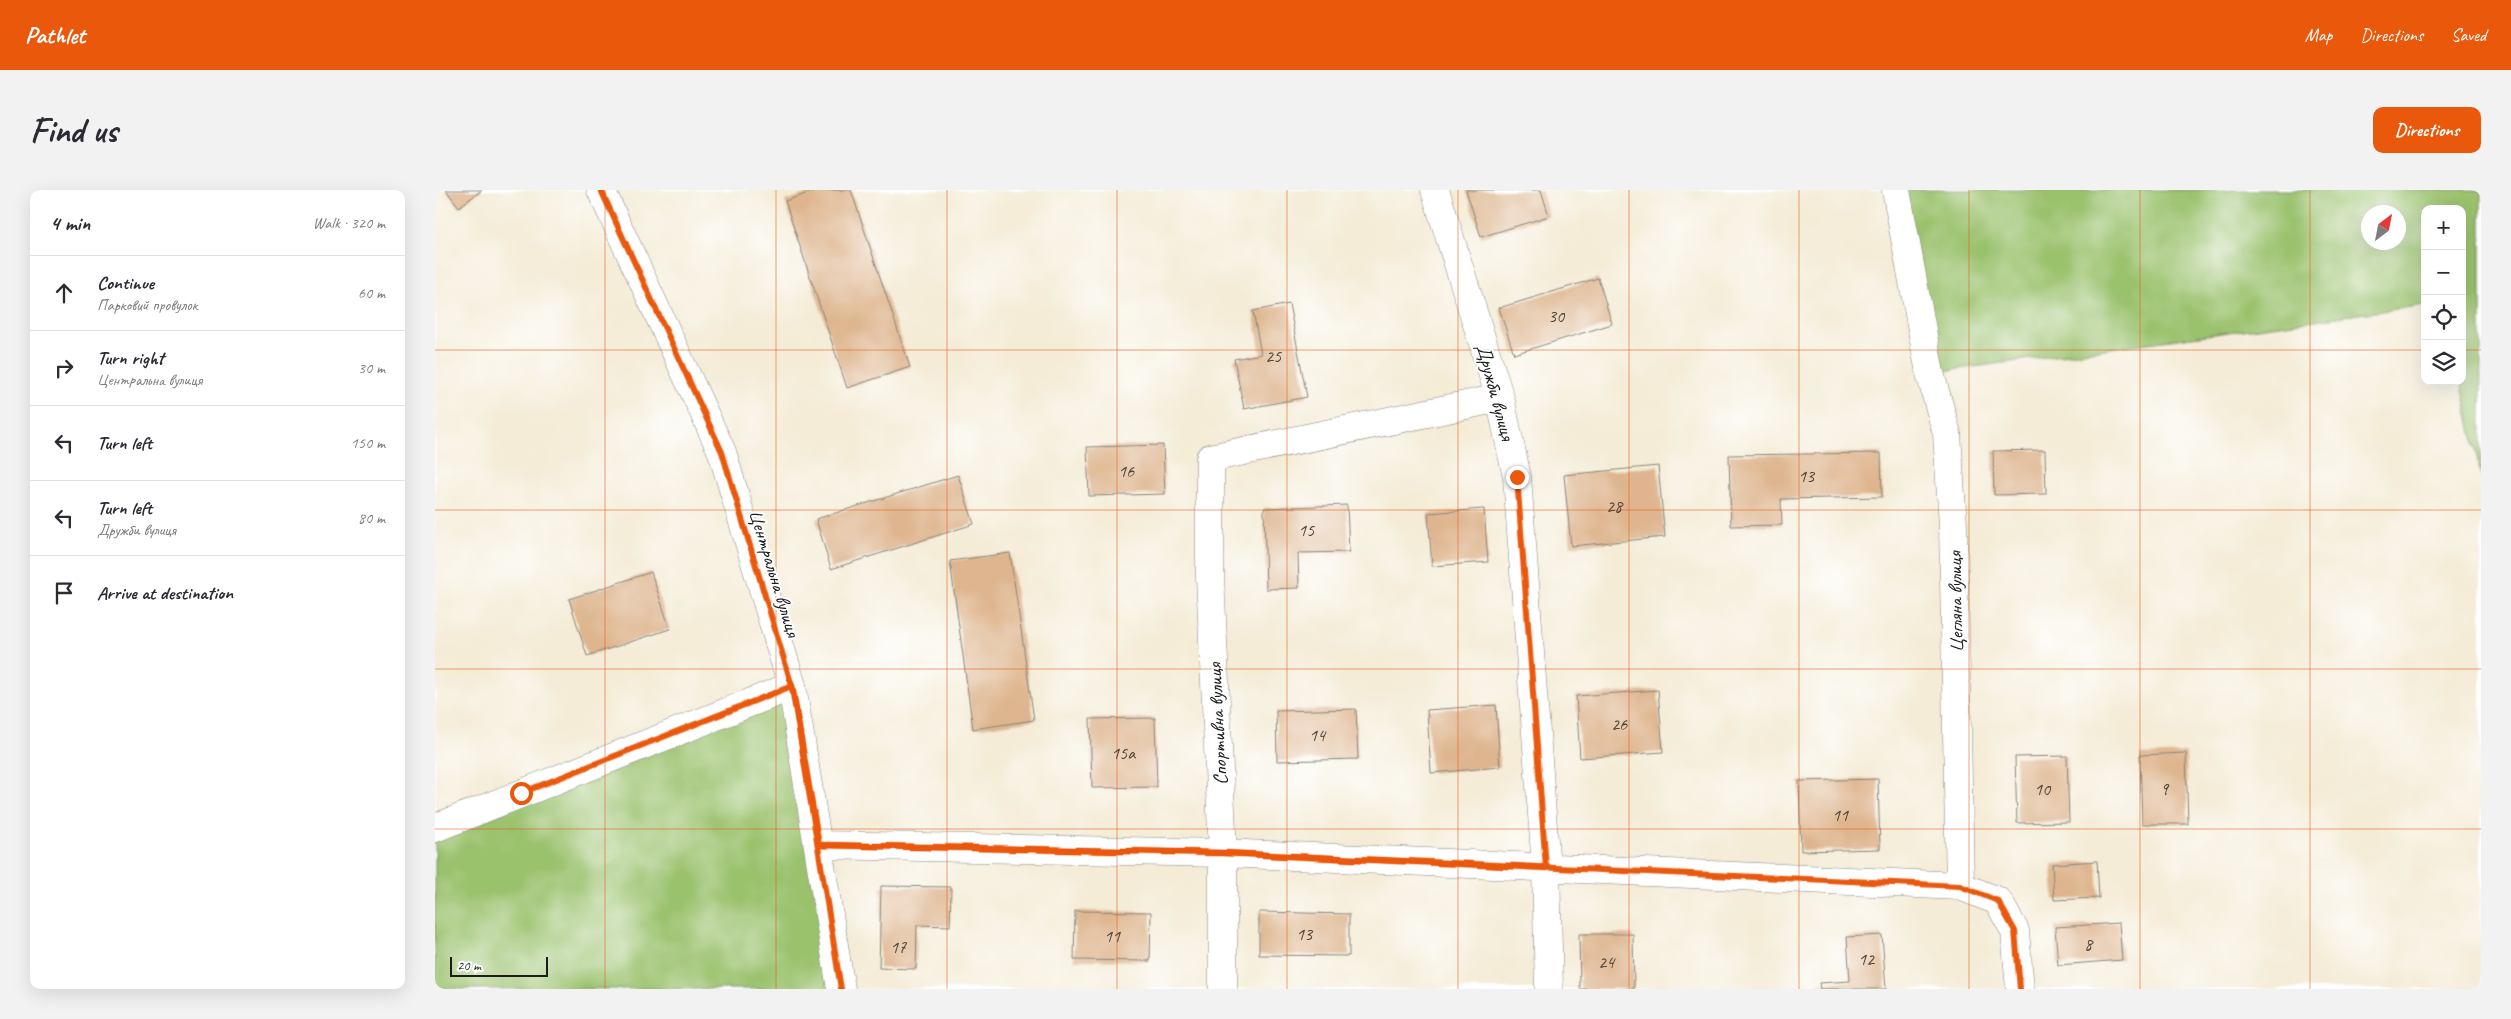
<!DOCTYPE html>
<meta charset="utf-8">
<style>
body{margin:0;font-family:Caveat,sans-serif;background:#f2f2f3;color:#2b2b33}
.controls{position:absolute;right:15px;top:15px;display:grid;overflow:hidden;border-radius:10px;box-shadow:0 5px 20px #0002}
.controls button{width:45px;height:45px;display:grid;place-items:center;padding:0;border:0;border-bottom:1px solid #e1e1e2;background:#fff;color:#2b2b33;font:25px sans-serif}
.compass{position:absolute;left:1926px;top:15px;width:45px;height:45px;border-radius:50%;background:#fff;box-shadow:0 5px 20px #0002;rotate:32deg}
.scale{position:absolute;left:15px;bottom:12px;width:98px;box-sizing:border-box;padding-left:5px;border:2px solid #1c1c1c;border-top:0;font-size:14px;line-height:18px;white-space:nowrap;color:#1c1c1c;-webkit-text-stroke:4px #fff;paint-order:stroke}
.stop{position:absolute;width:15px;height:15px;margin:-11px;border:4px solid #ea580c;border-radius:50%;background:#fff}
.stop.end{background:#ea580c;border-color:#fff;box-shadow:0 1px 5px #0008}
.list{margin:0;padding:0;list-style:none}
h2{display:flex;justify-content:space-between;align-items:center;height:65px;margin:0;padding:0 20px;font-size:21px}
h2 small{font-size:16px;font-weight:400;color:#7c7c81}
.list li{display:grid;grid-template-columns:32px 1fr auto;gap:15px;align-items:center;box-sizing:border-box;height:75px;padding:0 20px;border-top:1px solid #e1e1e2}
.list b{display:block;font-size:19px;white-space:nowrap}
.list p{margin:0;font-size:16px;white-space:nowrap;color:#7c7c81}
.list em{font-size:16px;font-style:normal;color:#7c7c81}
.icon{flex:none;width:28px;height:28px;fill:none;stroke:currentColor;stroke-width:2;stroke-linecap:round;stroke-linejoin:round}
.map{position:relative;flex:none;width:2046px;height:799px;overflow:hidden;border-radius:10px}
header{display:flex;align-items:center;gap:30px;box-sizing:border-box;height:70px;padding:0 25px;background:#ea580c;color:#fff}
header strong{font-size:24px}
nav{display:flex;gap:28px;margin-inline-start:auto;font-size:18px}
.intro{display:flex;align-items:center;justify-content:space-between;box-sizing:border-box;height:120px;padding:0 30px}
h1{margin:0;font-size:35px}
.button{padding:12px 22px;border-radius:10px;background:#ea580c;color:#fff;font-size:18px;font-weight:700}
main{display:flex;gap:30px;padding:0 30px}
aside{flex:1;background:#fff;border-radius:10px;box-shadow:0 5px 20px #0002}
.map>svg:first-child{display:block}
.green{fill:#9ac16c;stroke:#5b6e44;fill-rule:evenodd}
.building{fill:#deb58e}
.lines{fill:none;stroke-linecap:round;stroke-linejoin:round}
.street-casing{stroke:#88847a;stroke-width:29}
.secondary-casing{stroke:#88847a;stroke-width:29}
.street{stroke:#fff;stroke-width:28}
.secondary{stroke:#fff;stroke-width:28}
.cycleway-casing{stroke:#fff;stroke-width:9}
.cycleway{stroke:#e8590c;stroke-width:6}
.route{stroke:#ea580c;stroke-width:6}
.grid{fill:none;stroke:#e8590c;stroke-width:1;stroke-opacity:0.55}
.labels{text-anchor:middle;stroke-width:4;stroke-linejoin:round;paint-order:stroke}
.number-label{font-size:18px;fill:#4c4238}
.street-label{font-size:20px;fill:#1c1c1c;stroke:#fff}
</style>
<header>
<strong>Pathlet</strong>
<nav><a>Map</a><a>Directions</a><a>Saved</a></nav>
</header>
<div class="intro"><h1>Find us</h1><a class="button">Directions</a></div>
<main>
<aside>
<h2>4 min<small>Walk · 320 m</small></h2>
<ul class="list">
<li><svg class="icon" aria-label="ahead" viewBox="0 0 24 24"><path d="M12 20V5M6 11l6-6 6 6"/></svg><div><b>Continue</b><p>Парковий провулок</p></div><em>60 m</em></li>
<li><svg class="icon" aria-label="right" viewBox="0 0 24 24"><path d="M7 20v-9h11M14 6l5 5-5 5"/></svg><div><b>Turn right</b><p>Центральна вулиця</p></div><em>30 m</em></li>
<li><svg class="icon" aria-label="left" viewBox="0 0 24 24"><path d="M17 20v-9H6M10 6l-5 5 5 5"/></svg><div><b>Turn left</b></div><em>150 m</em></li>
<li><svg class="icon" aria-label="left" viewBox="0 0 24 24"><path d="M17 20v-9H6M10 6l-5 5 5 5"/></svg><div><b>Turn left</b><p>Дружби вулиця</p></div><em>80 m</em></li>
<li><svg class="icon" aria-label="arrive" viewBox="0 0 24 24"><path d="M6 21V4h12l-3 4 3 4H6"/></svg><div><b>Arrive at destination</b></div></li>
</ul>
</aside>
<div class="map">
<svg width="2046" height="799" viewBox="0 0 2046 799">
<rect width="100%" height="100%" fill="#fff"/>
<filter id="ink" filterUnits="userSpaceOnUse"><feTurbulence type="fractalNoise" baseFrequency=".02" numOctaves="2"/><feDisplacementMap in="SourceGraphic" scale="10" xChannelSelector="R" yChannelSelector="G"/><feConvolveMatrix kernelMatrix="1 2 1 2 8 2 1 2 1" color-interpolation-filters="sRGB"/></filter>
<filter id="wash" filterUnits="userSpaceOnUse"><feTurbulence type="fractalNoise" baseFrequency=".0096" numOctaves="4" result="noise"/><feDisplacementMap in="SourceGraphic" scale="20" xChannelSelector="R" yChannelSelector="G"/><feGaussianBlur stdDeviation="1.12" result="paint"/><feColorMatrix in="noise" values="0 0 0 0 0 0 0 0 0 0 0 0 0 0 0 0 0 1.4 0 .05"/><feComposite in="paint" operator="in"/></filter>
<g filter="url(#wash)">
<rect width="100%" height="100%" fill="#f4ecd7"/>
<path class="green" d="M1461 0H2046V286L2026 191 2027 19H1990V115L1495 183ZM1934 22H1964V52H1934Z
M357 496 406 799H0V638Z"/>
<g id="blocks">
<path class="building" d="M11 0H47L24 17Z
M382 0H416L475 177 412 198 350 11Z
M1031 0H1106L1114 26 1046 47Z
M1163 88 1177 134 1079 164 1064 118Z
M854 114 872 207 809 219 799 169 826 164 818 121Z
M728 255 730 304 654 306 652 257Z
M1610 260 1611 304 1559 305 1558 261Z
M1446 263 1447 307 1346 309 1347 335 1296 336 1294 265Z
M1223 276 1230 347 1136 356 1129 285Z
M523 285 539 334 396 379 381 329Z
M912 315 914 362 863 363 864 398 831 399 829 318Z
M1049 319 1053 372 997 376 993 323Z
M575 363 599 530 538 539 515 371Z
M216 382 235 439 152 466 134 409Z
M1223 500 1228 562 1145 568 1141 506Z
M1061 515 1065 577 996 583 992 520Z
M921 519 923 569 842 571 841 521Z
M720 528 722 597 657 598 655 529Z
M1751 563 1753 634H1707L1705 565Z
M1632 566 1634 632 1582 633 1580 567Z
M1443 589 1445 659 1366 661 1364 591Z
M1662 671 1664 708 1619 710 1617 674Z
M446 696 516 697 515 736 482 735 481 779 444 778Z
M640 721 716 722 715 771 639 770Z
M824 722 914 724V766L824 765Z
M1684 733 1687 770 1623 775 1620 737Z
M1144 744H1198L1199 799H1145Z
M1447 745 1451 799H1385L1384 793 1415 791 1412 747Z"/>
</g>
</g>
<g filter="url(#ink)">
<use href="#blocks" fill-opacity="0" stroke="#88847a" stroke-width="1"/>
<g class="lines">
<g class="street-casing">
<path id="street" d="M1000 0 1065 208 1082 287 1111 678 1114 799
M1461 0 1495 183 1512 244 1518 335 1525 696
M0 638 357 496
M384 655 788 663 1525 696 1563 711 1580 741 1585 799
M788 799V663L775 386V268L1065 208"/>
</g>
<g class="secondary-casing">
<path id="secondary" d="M166 0 287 262 357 496 406 799"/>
</g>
<use href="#street" class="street"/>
<use href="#secondary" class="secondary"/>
<g class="cycleway-casing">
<path id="cycleway" d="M166 0 287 262 357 496 406 799
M384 655 788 663 1525 696 1563 711 1580 741 1585 799"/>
</g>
<use href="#cycleway" class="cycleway"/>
</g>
</g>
<g class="lines" filter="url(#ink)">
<path class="route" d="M86 603 357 496 384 655 788 663 1111 678 1082 287"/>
</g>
<path class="grid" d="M170 0V799M341 0V799M512 0V799M682 0V799M852 0V799M1023 0V799M1194 0V799M1364 0V799M1534 0V799M1705 0V799M1875 0V799M0 160H1990M2027 160H2046M0 320H2046M0 479H2046M0 639H2046"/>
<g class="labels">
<g class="number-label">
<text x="1121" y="132">30</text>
<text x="838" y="172">25</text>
<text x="691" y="287">16</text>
<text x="1371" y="292">13</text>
<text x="1179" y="322">28</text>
<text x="871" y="346">15</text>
<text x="1184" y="540">26</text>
<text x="882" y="551">14</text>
<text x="688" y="569">15а</text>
<text x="1607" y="605">10</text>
<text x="1729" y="605">9</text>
<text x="1405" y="631">11</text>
<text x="869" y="750">13</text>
<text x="677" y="752">11</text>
<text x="1653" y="760">8</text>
<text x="463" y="763">17</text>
<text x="1431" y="775">12</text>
<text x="1171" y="778">24</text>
</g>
<g class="street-label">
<text transform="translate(1061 202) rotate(75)" y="7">Дружби вулиця</text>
<text transform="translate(340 383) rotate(73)" y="7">Центральна вулиця</text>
<text transform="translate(1520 412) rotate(-91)" y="7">Цегляна вулиця</text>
<text transform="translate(782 534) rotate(-93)" y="7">Спортивна вулиця</text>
</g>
</g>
</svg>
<div class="controls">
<button>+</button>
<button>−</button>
<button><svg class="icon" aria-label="locate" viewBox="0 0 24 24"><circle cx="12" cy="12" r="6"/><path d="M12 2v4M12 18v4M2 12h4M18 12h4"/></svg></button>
<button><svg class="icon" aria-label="layers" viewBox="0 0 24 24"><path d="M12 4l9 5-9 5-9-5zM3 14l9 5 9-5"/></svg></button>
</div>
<svg class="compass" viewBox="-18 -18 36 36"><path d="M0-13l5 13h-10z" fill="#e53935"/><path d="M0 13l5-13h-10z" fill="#7c7c81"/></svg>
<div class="scale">20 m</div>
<div class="stop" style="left:86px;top:603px"></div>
<div class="stop end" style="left:1082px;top:287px"></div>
</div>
</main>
